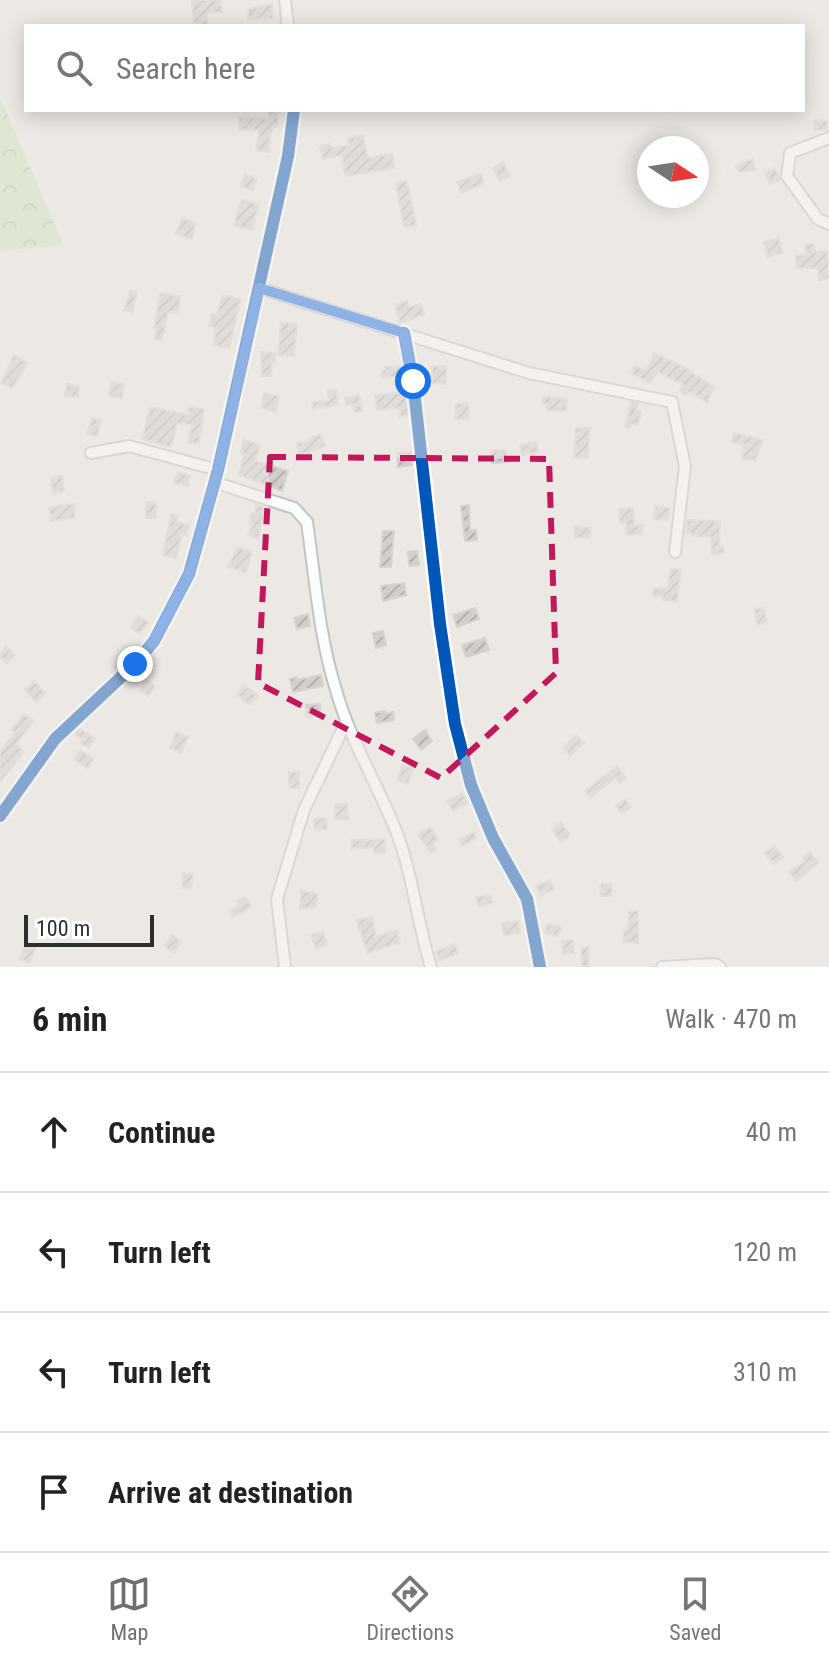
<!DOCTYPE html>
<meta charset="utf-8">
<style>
body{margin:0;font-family:"Roboto Condensed",sans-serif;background:#f2f2f2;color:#222}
.compass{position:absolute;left:637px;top:136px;width:72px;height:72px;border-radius:50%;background:#fff;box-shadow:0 4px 20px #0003;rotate:102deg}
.scale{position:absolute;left:24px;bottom:20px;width:130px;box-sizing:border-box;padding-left:8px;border:4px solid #2e2e2e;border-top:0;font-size:22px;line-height:28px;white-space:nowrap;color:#2e2e2e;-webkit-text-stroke:6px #fff;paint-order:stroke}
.stop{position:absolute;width:24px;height:24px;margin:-18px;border:6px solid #1a73e8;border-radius:50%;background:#fff}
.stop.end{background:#1a73e8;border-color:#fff;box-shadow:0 2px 8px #0008}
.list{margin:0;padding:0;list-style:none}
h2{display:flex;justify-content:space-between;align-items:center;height:104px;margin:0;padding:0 32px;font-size:34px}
h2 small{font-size:26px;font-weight:400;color:#767676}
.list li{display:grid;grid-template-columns:52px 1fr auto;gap:24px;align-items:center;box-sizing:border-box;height:120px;padding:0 32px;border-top:2px solid #e0e0e0}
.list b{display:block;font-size:30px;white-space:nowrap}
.list em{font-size:26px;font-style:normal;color:#767676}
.icon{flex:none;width:44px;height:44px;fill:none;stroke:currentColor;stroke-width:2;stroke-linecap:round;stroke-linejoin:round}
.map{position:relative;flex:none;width:829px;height:967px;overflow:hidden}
.search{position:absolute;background:#fff;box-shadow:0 4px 20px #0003;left:24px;right:24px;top:24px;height:88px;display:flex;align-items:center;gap:20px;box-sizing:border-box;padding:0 28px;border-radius:0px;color:#767676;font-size:30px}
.sheet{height:584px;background:#fff}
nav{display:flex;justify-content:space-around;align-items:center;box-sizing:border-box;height:112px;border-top:2px solid #e0e0e0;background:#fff;font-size:22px;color:#767676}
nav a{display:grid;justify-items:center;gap:4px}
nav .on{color:#706f6e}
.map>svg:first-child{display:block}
.forest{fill:url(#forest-crowns)}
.building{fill:url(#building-hatch);stroke:#d7d4d0;stroke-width:2}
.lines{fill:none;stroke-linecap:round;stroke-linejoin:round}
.minor-casing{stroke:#c5c4c5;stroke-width:14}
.minor{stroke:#fcfcfb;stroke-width:10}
.cycleway-casing{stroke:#fff;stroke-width:17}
.cycleway{stroke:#0057b8;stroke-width:12}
.route{stroke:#1a73e8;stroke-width:10}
.marked{fill:none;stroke:#c2185b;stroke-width:6;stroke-dasharray:16 10;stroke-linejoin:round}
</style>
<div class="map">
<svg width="829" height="967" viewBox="0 0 829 967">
<defs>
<pattern id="forest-crowns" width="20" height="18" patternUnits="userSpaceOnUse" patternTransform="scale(2)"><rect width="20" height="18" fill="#cee6be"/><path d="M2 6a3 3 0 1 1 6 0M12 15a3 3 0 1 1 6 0" fill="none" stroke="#b1c6a4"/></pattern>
<pattern id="building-hatch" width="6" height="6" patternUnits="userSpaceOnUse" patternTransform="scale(2)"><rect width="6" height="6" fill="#d1cecb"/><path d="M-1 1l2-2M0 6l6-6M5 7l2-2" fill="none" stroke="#b4b1af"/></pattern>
</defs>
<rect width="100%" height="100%" fill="#ece8e4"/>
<path class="forest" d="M0 97 63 245 0 251Z"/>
<path class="building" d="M192 0H221L222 12 206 13 208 26H194Z
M272 4 273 18 248 19V9Z
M268 110H278V127H272L268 152 256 150 260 130H239V117L269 118Z
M815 120 827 121 826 130H814Z
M363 135 367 158 392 154 394 168 345 176 342 155 323 159 320 147 330 144 332 148 349 145 348 138Z
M752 159 755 170 739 172 736 166Z
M503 162 510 176 500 181 493 168Z
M775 168 780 180 770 184 765 172Z
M245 174 257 179 252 190 241 186Z
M481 174 484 184 461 193 457 182Z
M407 181 416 225 404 227 396 183Z
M241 200 259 204 252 230 234 225Z
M182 218 195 223 192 240 176 234Z
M779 238 783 253 768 257 764 242Z
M814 244 815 252 827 251 829 279 819 280 818 268H796V255H806L805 245Z
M130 290 137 292 132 312 124 310Z
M160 293 180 296 178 313 168 312 162 340 155 339 157 329H154Z
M222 295 241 299 229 348 213 345 216 328 209 326 212 314 217 315Z
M407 301 409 307 421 304 424 315 400 323 395 305Z
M281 322 297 324 294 356 278 355Z
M261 352 275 353V362H272L271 376H262Z
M654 353 684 367 714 387 707 402 688 392 686 395 680 391 683 385 658 372 650 383 631 373 636 366 646 371Z
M14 355 28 363 12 388 1 383Z
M402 366 409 416 400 417 399 408 377 410 375 395 400 393 399 376 383 378 382 370H386L385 367Z
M432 366H446V384L432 383Z
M111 382 124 384 122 398 109 396Z
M67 384 79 386 78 397 65 395Z
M336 390 338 405 313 409 312 402 329 400 328 391Z
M264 393 279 396 275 412 261 408Z
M359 395 362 411 354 413 352 404 346 405 345 398Z
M543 397 567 399 566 411 547 410V404L542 403Z
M631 402 638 403 636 410 641 411 638 425 631 424 629 428 625 427Z
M468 403 469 419H455L456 404Z
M150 407 188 415 189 407 204 409 199 444 188 442 192 425 177 423 171 447 142 439Z
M92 418 101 420 97 436 87 434Z
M576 428H590L588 458H574Z
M734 433 763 440 755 461 742 458 744 445 732 442Z
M320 434 325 446 299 455 297 443 309 442 308 439Z
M244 440 260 444 256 461 288 471 282 491 239 475 244 453 241 452Z
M536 442 538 452 522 455 520 445Z
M506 450 507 462 492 463 491 451Z
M411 452 412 465 398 467 397 453Z
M177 472 190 475 188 486 174 483Z
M62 476 64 491 53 493 51 478Z
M146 502H156V518H146Z
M74 504 75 518 51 521 49 507Z
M256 505 265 507 258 539 248 534 253 524 249 523 252 513 255 514Z
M469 505 470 530H476L477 540 465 541 461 506Z
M655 506 669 508 668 520 654 519Z
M633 508 634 526 642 525V534L626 535V523H620L619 509Z
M171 514 178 515 176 522 189 525 186 535 182 534 176 558 163 555Z
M687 520 720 521 719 547 723 546 724 553 712 555 711 537 692 536 691 533H686Z
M575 526 591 528 590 538 574 537Z
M383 531H394L391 567H380Z
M237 547 252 551 246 573 228 567Z
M417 551 419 565 409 566 408 552Z
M670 569 681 570 677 601 663 600V596H653V589L668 588Z
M404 583 406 595 383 601 381 586Z
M475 608 479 619 457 627 453 615Z
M764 608 767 623 757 625 755 609Z
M308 614 310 626 297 629 294 618Z
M138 616 148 622 140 634 131 628Z
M383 631 386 645 376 648 373 633Z
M485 638 489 650 466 657 462 645Z
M6 646 15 655 7 663 0 656Z
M321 675 323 686 293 692 290 679 297 677V680Z
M146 680 155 686 148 696 140 690Z
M34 681 45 693 36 702 25 690Z
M244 685 258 696 250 705 237 695Z
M320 704 321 716 306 717V705Z
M385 711 386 714 393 712 394 720 377 723 375 713Z
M24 714 34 721 17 743 18 747 24 752 0 782V752L15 732 12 730Z
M79 728 95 738 89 748 80 743 82 739 75 734Z
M425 730 432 741 421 750 413 739Z
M176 732 188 737 181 753 170 748Z
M576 735 584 743 570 756 563 748Z
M80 750 94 759 87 768 74 759Z
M402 765 413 768 408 784 398 781Z
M617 766 626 778 620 783 616 777 590 798 585 791Z
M289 772H299V788H289Z
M463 793 468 803 453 811 447 801Z
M625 799 631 807 622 814 616 806Z
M347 803 348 819H335V804Z
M326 818 327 829 315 830 314 819Z
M561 822 570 835 561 842 552 829Z
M431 827 438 840 433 842 436 850 430 853 418 834Z
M474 832 477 838 462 846 459 840Z
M385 839V853H374V847L352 849 351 840Z
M774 846 783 857 774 864 765 853Z
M810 852 818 863 796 881 789 872 805 861 802 858Z
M183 873 193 874 191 889 182 888Z
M550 880 554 889 541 896 536 886Z
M600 884H611L612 896H601Z
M301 890 317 894 316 907 300 909Z
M490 895 492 903 478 906 476 897Z
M246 897 251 907 233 917 230 910 240 905 238 901Z
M629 911H638V943L623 942 624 930 628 931Z
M372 917 376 937 397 930 400 942 368 953 356 920Z
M518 921 520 933 504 935 502 923Z
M547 924 561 926 559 936 545 933Z
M323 931 327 945 316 949 311 935Z
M172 935 181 941 174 953 164 946Z
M573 940 574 953 563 954 562 941Z
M26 943 36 947 30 963 20 959Z
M455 944 458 953 439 961 436 951Z
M588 947 589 967H582L581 948Z"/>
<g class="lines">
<g class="minor-casing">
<path id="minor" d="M285 0 288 26
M829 138 790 153 787 176 818 219 829 224
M259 288 529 373 672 402 685 466 675 552
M404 333 413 381 440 624 455 724 471 785 493 838 527 899 540 967
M91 453 129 446 218 470
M214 482 294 508 307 522C315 578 319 636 336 690 350 740 377 783 396 831 413 875 417 922 431 967
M0 816 55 739 135 664 154 641 189 574 218 470 288 156 294 110
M285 967 277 899 304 810 346 722
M662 967 715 964 720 967"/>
</g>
<use href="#minor" class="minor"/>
<g class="cycleway-casing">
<path id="cycleway" d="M404 333 413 381 440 624 455 724 471 785 493 838 527 899 540 967
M0 816 55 739 135 664 154 641 189 574 218 470 288 156 294 110"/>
</g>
<use href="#cycleway" class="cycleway"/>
</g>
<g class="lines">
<path class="route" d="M135 664 154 641 189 574 218 470 259 288 404 333 413 381"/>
</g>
<path d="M0 0H829V967H0ZM270 457 549 459 556 673 441 778 258 683Z" fill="#ece8e4" fill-opacity=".55" fill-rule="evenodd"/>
<path class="marked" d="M270 457 549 459 556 673 441 778 258 683Z"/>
</svg>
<svg class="compass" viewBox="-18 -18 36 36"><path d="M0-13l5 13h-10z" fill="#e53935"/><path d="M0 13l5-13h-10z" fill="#767676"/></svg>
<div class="scale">100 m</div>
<div class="stop" style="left:413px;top:381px"></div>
<div class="stop end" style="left:135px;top:664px"></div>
<div class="search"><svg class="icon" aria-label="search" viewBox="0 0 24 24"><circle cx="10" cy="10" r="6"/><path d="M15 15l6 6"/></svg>Search here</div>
</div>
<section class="sheet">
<h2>6 min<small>Walk · 470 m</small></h2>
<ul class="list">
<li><svg class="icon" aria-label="ahead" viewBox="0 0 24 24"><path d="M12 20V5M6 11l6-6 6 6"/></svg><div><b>Continue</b></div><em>40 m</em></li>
<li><svg class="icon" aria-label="left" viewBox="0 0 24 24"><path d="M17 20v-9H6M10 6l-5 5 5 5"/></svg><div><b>Turn left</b></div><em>120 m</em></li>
<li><svg class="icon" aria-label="left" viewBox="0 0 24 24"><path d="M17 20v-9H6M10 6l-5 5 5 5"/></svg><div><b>Turn left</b></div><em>310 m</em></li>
<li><svg class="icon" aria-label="arrive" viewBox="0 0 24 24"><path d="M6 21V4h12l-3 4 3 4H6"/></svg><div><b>Arrive at destination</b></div></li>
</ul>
</section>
<nav>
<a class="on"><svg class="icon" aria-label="map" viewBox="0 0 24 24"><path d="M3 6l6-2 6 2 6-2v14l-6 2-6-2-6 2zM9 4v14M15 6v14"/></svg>Map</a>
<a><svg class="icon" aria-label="directions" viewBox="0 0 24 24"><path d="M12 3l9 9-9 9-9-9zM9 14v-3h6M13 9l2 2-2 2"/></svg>Directions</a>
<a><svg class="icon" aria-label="saved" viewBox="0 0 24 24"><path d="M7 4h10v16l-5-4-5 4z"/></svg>Saved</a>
</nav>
